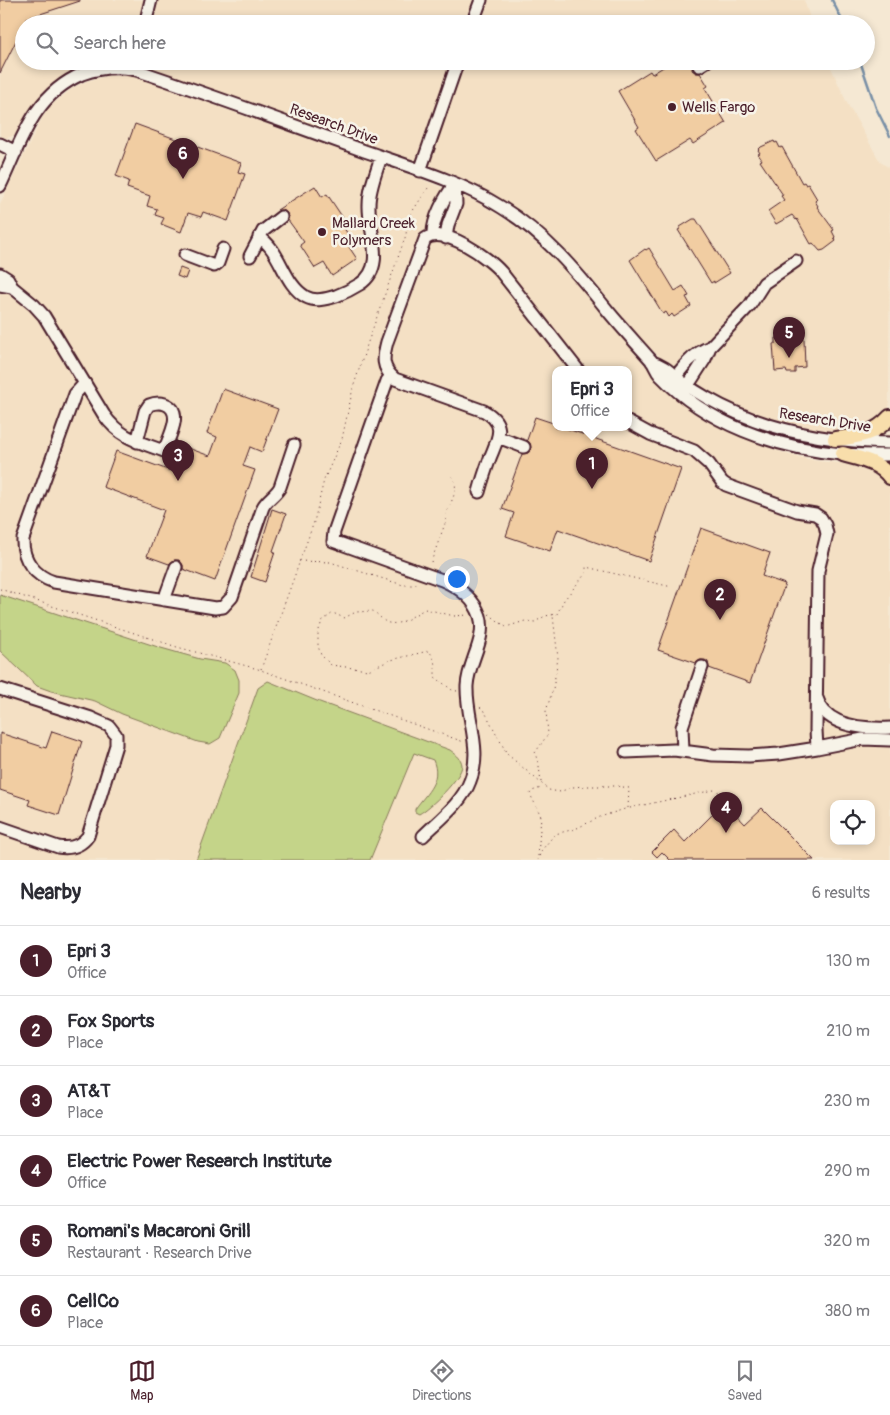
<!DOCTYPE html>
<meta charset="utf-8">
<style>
body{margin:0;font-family:Pangolin,sans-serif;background:#f7f7f7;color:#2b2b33}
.controls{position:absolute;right:15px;bottom:15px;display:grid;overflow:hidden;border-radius:10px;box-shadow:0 2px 8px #0003}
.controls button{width:45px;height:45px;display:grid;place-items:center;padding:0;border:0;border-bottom:1px solid #e1e1e2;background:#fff;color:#2b2b33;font:25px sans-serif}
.you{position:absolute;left:456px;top:578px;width:18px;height:18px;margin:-12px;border:4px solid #fff;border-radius:50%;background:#1a73e8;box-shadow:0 0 0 8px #1a73e833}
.badge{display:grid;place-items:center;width:32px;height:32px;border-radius:50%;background:#4a1f2b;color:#fff;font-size:16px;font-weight:700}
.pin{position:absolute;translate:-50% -41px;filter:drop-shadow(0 1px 2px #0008)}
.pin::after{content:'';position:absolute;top:26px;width:18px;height:15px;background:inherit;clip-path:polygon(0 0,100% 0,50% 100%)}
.popup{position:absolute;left:552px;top:366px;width:80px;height:65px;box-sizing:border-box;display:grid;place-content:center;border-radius:10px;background:#fff;filter:drop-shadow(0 1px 4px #0005);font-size:16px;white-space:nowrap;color:#7c7c81}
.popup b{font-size:19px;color:#2b2b33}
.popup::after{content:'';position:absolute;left:50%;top:100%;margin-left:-10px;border:10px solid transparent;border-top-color:#fff}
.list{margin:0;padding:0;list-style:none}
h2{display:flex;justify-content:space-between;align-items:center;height:65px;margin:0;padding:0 20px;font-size:21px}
h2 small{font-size:16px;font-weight:400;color:#7c7c81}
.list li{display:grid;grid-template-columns:32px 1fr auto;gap:15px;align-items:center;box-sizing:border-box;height:70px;padding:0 20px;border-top:1px solid #e1e1e2}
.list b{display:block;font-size:19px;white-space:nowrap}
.list p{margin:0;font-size:16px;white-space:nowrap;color:#7c7c81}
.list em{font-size:16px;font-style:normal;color:#7c7c81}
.icon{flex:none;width:28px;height:28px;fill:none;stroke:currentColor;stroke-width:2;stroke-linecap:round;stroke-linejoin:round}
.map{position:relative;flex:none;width:890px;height:860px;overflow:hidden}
.search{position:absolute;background:#fff;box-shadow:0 2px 8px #0003;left:15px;right:15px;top:15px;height:55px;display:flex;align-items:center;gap:12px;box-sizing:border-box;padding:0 18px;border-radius:28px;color:#7c7c81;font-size:19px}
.sheet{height:485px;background:#fff}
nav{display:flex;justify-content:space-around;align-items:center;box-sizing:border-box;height:70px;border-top:1px solid #e1e1e2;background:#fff;font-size:14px;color:#7c7c81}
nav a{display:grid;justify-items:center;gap:2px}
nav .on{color:#4a1f2b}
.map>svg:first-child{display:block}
.built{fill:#f4e0c4;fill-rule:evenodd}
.green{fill:#c4d489;stroke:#877a5a}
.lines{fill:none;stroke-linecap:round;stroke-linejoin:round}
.stream{stroke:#788fa6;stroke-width:2.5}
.building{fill:#f1cda2;stroke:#4a1f2b}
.minor-casing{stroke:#4a1f2b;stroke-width:15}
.major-casing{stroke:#4a1f2b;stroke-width:18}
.path{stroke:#4a1f2b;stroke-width:1;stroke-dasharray:1 4;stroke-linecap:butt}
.minor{stroke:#f7f3e8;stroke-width:11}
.major{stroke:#f8deab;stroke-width:14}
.poi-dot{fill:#4a1f2b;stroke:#f7f3e8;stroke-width:2}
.labels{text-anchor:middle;stroke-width:5;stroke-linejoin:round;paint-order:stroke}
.poi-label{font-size:15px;fill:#4a1f2b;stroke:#f7f3e8;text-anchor:start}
.street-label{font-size:15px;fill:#4a1f2b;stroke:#f7f3e8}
</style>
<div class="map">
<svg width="890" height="860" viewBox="0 0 890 860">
<rect width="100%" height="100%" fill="#f5e8d3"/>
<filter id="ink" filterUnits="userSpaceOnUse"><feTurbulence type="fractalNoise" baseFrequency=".02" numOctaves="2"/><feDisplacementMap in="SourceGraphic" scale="10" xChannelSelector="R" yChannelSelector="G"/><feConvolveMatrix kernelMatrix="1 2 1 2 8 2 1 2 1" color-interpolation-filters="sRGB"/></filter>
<g filter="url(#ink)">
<path class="built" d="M0 0H804L812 24H24V61H828L847 103 878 158 883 164 890 168 889 408 877 425 839 435 780 424 749 413 705 391 675 371 643 341 588 274 564 248 533 220 484 189 420 163 149 67 111 61 89 65 77 70 66 75 44 91 27 113 15 135 7 138 0 136Z
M107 76H130L141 79 421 179 479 203 515 226 552 257 573 280 641 361 671 389 722 426 767 447 790 455 817 461 864 465 887 480 890 484V860H0V204L40 122 49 107 73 88 87 81ZM556 370H628V428H556ZM834 804H871V841H834Z"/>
<path class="green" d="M0 595 161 648 200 659 225 663 235 670 239 680V693L220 738 210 744 198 742 122 714 95 701 51 691 37 686 0 651Z
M268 681 317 701 450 750C455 754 461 757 462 765 462 778 430 808 419 814L415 812V809C427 792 442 781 433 760L414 753 370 860H196L258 688Z"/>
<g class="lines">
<path class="stream" d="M832 0 844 24
M860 61 876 108 890 136"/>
</g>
<path class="building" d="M0 0H80V1L25 19 36 24H24V35L18 37 0 73Z
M673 61H693L692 70 696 73H700L708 86 705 88 726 123 693 144 690 140 656 161 636 129 639 127 618 91 650 71 652 74Z
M135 124 241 163 238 172 245 174 228 221 203 212 201 217 188 213 181 232 161 224 164 218 155 215 157 209 147 206 150 196 127 188 129 181 116 176Z
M774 141 775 143 777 142 780 148 782 147 802 183 804 182 806 185 808 184 817 199 815 201 818 206 817 207 834 230 832 231 835 237 834 238 836 241 824 250 820 251 813 243 811 244 797 219 796 220 792 215 776 224 768 211 784 200 781 196 783 195 760 161 762 160 758 154 760 153 758 150 761 147Z
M315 186 322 197 327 194 343 218 339 220 354 244 349 247 357 259 332 276 324 263 315 268 300 245 304 242 288 220 287 213 283 210H277Z
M693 219H696L730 273 714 283V281L711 283 678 230 680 229V227Z
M649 248 675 291 683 286 689 296 686 297 691 306 674 317 672 314 669 317 666 312 663 314 630 260 645 249 646 250Z
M180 268 188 271 185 279 177 276Z
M780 336H798L799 339H804L805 367 795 368V373H787L786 370 775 371 773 344 776 343V338H780Z
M223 389 278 409 262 452 250 447 243 466 255 470 215 581 183 569V565L179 560H174L169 564 147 556 164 510 103 487 116 451 179 474 188 448 210 456 217 437 207 433Z
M535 417 556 424V428H565L681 469 649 561 558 529 550 551 506 536 514 513 502 509 522 454 528 453 531 449 530 443 527 440Z
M272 509 286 514 273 551 275 552 265 582 251 577Z
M701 528 770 553 762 576 785 584 750 683 709 668 708 662 705 660H700L696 663 658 650Z
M52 731 82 741 59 815 28 805 30 800 0 790V733L46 748Z
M719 808H730L745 824 762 808 814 860H670L662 852 657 857 652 852 674 830 685 842Z"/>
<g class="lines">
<g class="minor-casing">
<path id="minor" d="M145 24 151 0
M472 24 481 0
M699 66 707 61
M0 144 16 152
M420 171 458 61
M0 186C21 142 33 95 82 74 99 68 118 66 136 70 211 95 285 122 359 149 407 166 458 180 501 207 545 234 576 271 608 311 622 328 637 344 651 360 655 365 656 371 660 375 707 424 775 448 842 454 858 455 874 455 890 455
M433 235C432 220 445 196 455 184L456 204 448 225 446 238
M259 237C281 250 283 284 306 297 315 302 326 299 336 296 344 293 352 289 360 284 387 266 368 232 369 205 369 189 376 173 381 157
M185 255 214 266 218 263 223 249
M250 256 263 231 281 217
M0 274 8 279 12 287 0 285
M12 287 34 305 44 316 104 415C120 438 139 442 164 451 168 439 185 411 165 404 159 402 154 403 149 405L145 411 137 442
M710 347 750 305 764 283 796 261
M652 362C664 365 672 374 681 381 689 387 698 393 707 398 763 430 825 442 890 443
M391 376 387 381 334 532 333 541 442 580C458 587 474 598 480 616 487 639 468 662 467 686 466 719 483 749 470 781 462 803 439 820 423 836
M85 383 75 394 23 539C22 560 35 576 54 582L215 608 223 607 232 597 263 507C267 499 276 495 280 487L294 445
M671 383C681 369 693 353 710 347L705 359 685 390
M498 437 524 447
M479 492C482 481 486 469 490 458 497 440 508 424 484 411L395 379C381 368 383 357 387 342L425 239C444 225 489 258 501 272L578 370
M164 600 176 567
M0 689 91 718 109 726 116 735V745L88 836C81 846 70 849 58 847L0 827
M817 698C825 727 865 729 890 728
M817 748 863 739 890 740
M683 751 682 727 702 667
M626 752 674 750 713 755 749 756 779 754 817 748 816 730 818 571 827 534 825 525 821 518 815 514 797 511 726 485 722 482 709 464 694 451 650 434 628 422"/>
</g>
<g class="major-casing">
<path id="major" d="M835 439C857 437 875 434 890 417
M843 454C860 459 879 462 890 477"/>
</g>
<path class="path" d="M299 561 330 562 403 585H413L418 583
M431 562 446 521 445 516C451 501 462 486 450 474
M0 589 177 647 258 669 464 742
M489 614 506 627 525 621 535 622 545 616 557 614 564 600 586 573V567L672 587
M261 669 314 522 324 480 342 439 353 388 368 342 406 235 407 223 410 215 430 185
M457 691 452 690 435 677C435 668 436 656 428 651L391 660 368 670 331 665 321 655 318 646V633L322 621 333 613 344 618 356 612 373 611C378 614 383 622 389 623 404 626 414 613 426 609L454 616 468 615
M480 707 485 712 507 754 549 790 559 792 573 787 585 786H617L629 788 628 808 600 817 575 829 555 834 541 851 538 860
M541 782 539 766 535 753 548 734 546 711 553 689 558 658 553 616
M630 808 714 790 721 793 737 812 735 813
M538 856 541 816 530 794 532 791 541 788V786"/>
<use href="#minor" class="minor"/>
<use href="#major" class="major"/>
</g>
</g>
<g class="poi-dot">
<circle cx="672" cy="107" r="5"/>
<circle cx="322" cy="232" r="5"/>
</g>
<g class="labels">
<g class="poi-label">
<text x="682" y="112">Wells Fargo</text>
<text x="332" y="228">Mallard Creek<tspan x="332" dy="17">Polymers</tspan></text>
</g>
<g class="street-label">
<text transform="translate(334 124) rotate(20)" y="5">Research Drive</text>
<text transform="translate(825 420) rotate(9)" y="5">Research Drive</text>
</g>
</g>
</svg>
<div class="controls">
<button><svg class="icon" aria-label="locate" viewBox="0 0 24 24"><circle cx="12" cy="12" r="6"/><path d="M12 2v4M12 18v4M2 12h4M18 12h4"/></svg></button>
</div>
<div class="you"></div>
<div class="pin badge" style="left:592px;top:489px">1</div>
<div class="popup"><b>Epri 3</b>Office</div>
<div class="pin badge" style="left:720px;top:620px">2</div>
<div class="pin badge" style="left:178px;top:481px">3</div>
<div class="pin badge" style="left:726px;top:833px">4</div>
<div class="pin badge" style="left:789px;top:358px">5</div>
<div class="pin badge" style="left:183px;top:179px">6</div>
<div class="search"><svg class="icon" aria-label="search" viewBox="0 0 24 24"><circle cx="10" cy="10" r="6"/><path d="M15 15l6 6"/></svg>Search here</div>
</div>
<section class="sheet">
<h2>Nearby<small>6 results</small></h2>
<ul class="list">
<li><span class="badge">1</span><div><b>Epri 3</b><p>Office</p></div><em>130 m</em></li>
<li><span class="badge">2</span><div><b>Fox Sports</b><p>Place</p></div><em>210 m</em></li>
<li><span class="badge">3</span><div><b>AT&amp;T</b><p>Place</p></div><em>230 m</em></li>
<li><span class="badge">4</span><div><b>Electric Power Research Institute</b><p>Office</p></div><em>290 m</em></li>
<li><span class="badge">5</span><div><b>Romani's Macaroni Grill</b><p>Restaurant · Research Drive</p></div><em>320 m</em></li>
<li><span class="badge">6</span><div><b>CellCo</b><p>Place</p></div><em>380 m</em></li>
</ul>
</section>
<nav>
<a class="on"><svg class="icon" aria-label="map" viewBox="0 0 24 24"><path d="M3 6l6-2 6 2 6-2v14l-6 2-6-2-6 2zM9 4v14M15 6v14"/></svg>Map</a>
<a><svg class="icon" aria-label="directions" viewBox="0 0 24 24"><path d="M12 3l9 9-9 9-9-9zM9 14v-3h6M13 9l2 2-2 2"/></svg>Directions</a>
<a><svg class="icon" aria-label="saved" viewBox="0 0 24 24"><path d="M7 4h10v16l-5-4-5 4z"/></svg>Saved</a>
</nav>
